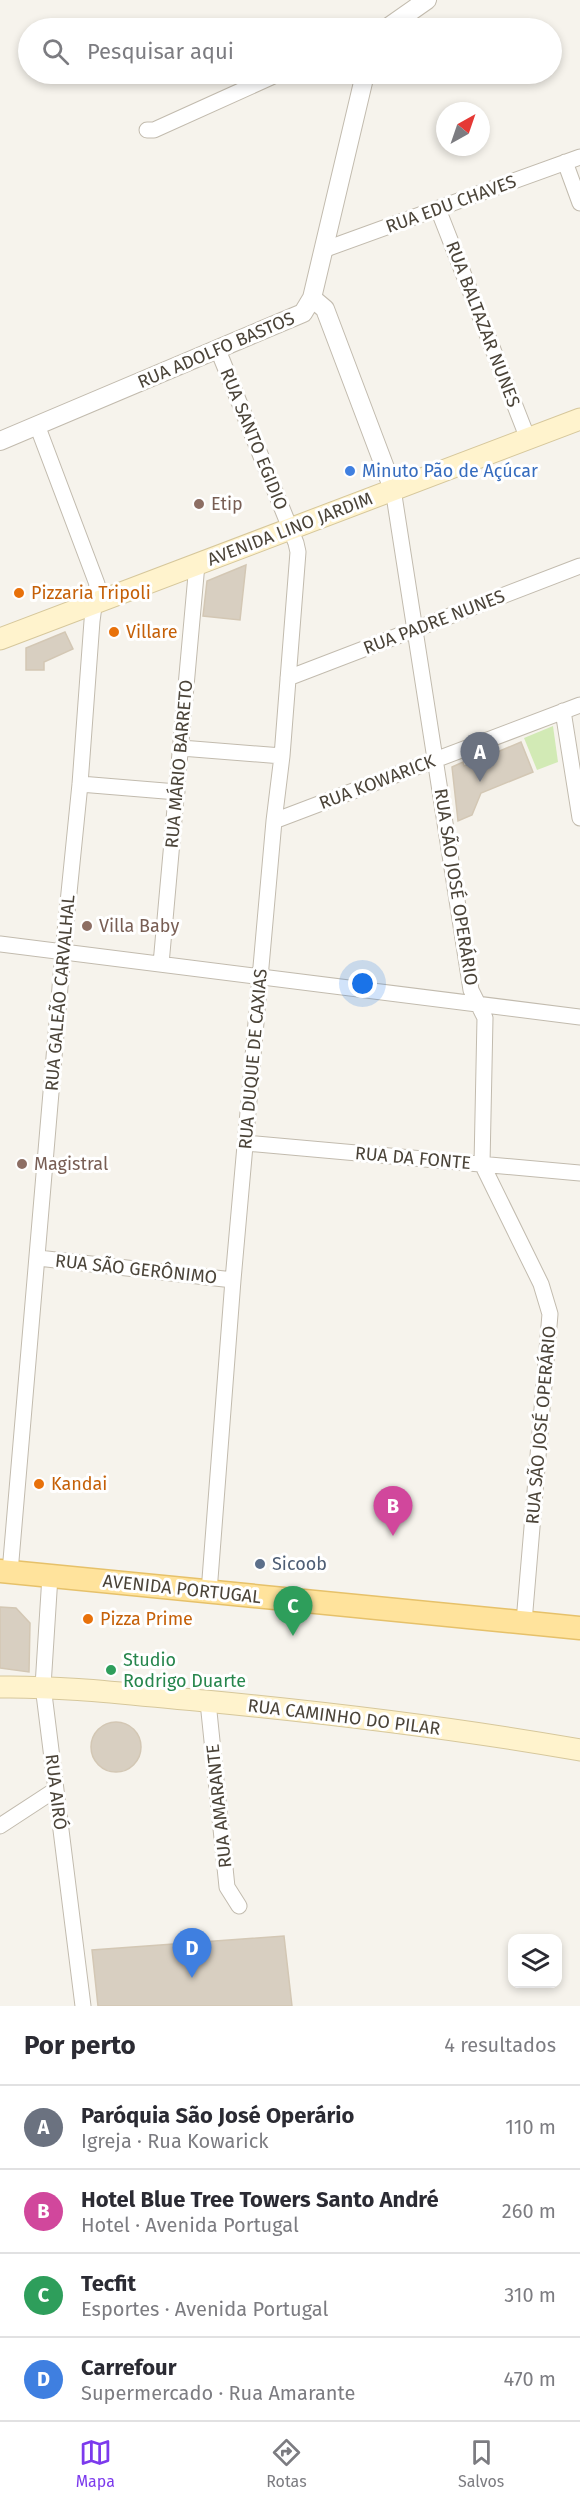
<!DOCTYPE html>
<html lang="pt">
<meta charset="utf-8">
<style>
body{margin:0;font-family:"Fira Sans",sans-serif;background:#f2f2f3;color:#2b2b33}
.controls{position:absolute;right:18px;bottom:18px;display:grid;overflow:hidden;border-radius:12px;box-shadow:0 3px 9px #0003}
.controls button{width:54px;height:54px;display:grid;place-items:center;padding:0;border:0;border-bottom:2px solid #e1e1e2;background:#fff;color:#2b2b33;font:30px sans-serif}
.compass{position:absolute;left:436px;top:102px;width:54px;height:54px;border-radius:50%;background:#fff;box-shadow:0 3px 9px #0003;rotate:40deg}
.you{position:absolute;left:363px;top:984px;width:21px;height:21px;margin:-15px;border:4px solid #fff;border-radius:50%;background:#1a73e8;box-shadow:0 0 0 9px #1a73e833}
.badge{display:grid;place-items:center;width:39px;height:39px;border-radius:50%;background:#7c3aed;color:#fff;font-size:20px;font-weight:700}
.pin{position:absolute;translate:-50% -50px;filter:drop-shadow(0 2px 3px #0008)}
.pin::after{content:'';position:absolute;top:32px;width:21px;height:18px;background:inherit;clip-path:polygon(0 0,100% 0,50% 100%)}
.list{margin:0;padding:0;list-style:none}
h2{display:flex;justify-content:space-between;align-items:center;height:78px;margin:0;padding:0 24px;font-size:26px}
h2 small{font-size:20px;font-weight:400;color:#7c7c81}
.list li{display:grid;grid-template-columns:39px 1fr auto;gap:18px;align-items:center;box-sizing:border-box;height:84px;padding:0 24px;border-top:2px solid #e1e1e2}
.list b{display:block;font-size:22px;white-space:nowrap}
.list p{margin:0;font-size:20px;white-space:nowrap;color:#7c7c81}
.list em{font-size:20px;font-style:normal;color:#7c7c81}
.icon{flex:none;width:33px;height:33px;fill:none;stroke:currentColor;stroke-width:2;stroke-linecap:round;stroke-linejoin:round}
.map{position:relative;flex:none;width:580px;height:2006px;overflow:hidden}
.search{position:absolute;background:#fff;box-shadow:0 3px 9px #0003;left:18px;right:18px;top:18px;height:66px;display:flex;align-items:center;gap:15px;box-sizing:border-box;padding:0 21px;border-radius:33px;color:#7c7c81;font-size:22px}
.sheet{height:414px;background:#fff}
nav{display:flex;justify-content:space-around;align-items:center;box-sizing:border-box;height:84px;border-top:2px solid #e1e1e2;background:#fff;font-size:16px;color:#7c7c81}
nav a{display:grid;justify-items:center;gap:3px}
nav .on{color:#7c3aed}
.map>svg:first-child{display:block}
.green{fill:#d2eab5}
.building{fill:#d8cfc1;stroke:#d3c7b4;stroke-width:1.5}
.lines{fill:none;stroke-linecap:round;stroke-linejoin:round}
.minor-casing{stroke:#c2bbae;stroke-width:17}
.tertiary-casing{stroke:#c2bbae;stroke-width:20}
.secondary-casing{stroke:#d6c79b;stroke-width:23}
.primary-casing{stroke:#e6c16a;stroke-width:25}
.minor{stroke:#fff;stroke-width:15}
.tertiary{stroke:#fff;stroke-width:18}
.secondary{stroke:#fff3cd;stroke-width:21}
.primary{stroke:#ffe39c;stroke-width:22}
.shop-dot{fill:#3f7fe0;stroke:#fff;stroke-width:2}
.education-dot{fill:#8d6e63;stroke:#fff;stroke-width:2}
.food-dot{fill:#e8710a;stroke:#fff;stroke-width:2}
.service-dot{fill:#5c6f8a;stroke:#fff;stroke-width:2}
.leisure-dot{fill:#2e9e5b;stroke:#fff;stroke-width:2}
.labels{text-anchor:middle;stroke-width:6;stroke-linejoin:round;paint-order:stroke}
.street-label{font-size:18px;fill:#4b4439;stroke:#fff}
.shop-label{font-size:18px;fill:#366cbe;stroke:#fff;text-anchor:start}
.education-label{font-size:18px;fill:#785e54;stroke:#fff;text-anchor:start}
.food-label{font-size:18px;fill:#c56008;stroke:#fff;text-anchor:start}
.service-label{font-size:18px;fill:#4e5e75;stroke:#fff;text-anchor:start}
.leisure-label{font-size:18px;fill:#27864d;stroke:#fff;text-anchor:start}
</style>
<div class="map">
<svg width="580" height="2006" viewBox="0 0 580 2006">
<rect width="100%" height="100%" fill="#f6f3ec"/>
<path class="green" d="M553 726 558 762 537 770 524 738Z"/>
<path class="building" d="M246 565 240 620 203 616 207 581Z
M65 632 73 649 44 662V670H26V648Z
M521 742 533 772 481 793 472 815 458 821 452 767 463 762 464 766Z
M0 1607 16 1608 30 1623 29 1672 0 1668Z
M91 1747a25 25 0 1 1 50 0a25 25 0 1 1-50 0Z
M284 1936 292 2006H98L92 1950Z"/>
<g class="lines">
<g class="minor-casing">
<path id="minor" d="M147 130H154L278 74
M565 162 580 203
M438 209 528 439
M323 250 580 157
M393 489 471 990 485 1018 482 1164 541 1284 550 1314 524 1622
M288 678 580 566
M563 711 580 818
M181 748 282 756
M80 784 177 792
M274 821 580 705
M0 944 580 1017
M161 964 197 564
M246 1143 580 1173
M38 1258 233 1280
M10 1572 63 952 80 784 92 621 97 584 37 425
M50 1576 43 1686 83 2006
M209 1592 233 1280 274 821 282 756 298 552 296 543 218 350
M208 1702 227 1887 239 1906
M0 1826 55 1790"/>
</g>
<g class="tertiary-casing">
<path id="tertiary" d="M387 28 427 0
M312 298 325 309 393 489
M0 441 303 313 312 298 365 74"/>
</g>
<g class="secondary-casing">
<path id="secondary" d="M0 639 580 419
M0 1687C68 1686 136 1695 205 1701 330 1713 455 1728 580 1750"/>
</g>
<g class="primary-casing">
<path id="primary" d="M0 1571 580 1628"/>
</g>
<use href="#minor" class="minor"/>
<use href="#tertiary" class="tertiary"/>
<use href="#secondary" class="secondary"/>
<use href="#primary" class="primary"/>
</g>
<circle class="shop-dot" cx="350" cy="471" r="6"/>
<g class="education-dot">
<circle cx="199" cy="504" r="6"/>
<circle cx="87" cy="926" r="6"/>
<circle cx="22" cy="1164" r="6"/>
</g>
<g class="food-dot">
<circle cx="19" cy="593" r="6"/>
<circle cx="114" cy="632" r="6"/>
<circle cx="39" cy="1484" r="6"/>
<circle cx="88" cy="1619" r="6"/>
</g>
<circle class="service-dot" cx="260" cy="1564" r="6"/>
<circle class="leisure-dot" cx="111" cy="1670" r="6"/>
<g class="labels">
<g class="street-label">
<text transform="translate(451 204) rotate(-20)" y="6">RUA EDU CHAVES</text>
<text transform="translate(483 324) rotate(69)" y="6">RUA BALTAZAR NUNES</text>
<text transform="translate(216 350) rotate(-23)" y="6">RUA ADOLFO BASTOS</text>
<text transform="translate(254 439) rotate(68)" y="6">RUA SANTO EGIDIO</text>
<text transform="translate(290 529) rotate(-21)" y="6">AVENIDA LINO JARDIM</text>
<text transform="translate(434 622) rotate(-21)" y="6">RUA PADRE NUNES</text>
<text transform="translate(179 764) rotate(-85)" y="6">RUA MÁRIO BARRETO</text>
<text transform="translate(377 782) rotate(-21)" y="6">RUA KOWARICK</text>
<text transform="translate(456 887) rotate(81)" y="6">RUA SÃO JOSÉ OPERÁRIO</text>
<text transform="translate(60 993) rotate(-85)" y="6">RUA GALEÃO CARVALHAL</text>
<text transform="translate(253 1059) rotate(-85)" y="6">RUA DUQUE DE CAXIAS</text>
<text transform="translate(413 1158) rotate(5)" y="6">RUA DA FONTE</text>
<text transform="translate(136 1269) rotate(6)" y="6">RUA SÃO GERÔNIMO</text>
<text transform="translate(541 1425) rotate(-85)" y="6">RUA SÃO JOSÉ OPERÁRIO</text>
<text transform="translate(182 1589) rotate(6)" y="6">AVENIDA PORTUGAL</text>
<text transform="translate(344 1717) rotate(7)" y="6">RUA CAMINHO DO PILAR</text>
<text transform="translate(56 1792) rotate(83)" y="6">RUA AIRÓ</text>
<text transform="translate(219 1806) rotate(-96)" y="6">RUA AMARANTE</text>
</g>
<g class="shop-label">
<text x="362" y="477">Minuto Pão de Açúcar</text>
</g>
<g class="education-label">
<text x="211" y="510">Etip</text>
<text x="99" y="932">Villa Baby</text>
<text x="34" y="1170">Magistral</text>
</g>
<g class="food-label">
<text x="31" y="599">Pizzaria Tripoli</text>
<text x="126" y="638">Villare</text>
<text x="51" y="1490">Kandai</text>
<text x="100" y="1625">Pizza Prime</text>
</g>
<g class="service-label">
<text x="272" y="1570">Sicoob</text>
</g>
<g class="leisure-label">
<text x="123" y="1666">Studio<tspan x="123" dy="21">Rodrigo Duarte</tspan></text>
</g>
</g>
</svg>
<div class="controls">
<button><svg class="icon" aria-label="layers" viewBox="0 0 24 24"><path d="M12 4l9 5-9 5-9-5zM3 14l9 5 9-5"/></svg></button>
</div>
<svg class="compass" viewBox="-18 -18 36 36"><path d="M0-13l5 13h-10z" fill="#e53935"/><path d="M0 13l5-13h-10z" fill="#7c7c81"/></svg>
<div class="you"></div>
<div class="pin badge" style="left:480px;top:782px;background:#6b7280">A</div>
<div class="pin badge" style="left:393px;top:1536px;background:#d1479c">B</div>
<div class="pin badge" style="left:293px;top:1636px;background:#2e9e5b">C</div>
<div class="pin badge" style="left:192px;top:1978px;background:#3f7fe0">D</div>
<div class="search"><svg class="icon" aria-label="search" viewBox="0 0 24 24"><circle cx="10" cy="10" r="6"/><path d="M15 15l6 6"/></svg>Pesquisar aqui</div>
</div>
<section class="sheet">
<h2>Por perto<small>4 resultados</small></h2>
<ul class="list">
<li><span class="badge" style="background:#6b7280">A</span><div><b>Paróquia São José Operário</b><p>Igreja · Rua Kowarick</p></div><em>110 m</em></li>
<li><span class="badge" style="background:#d1479c">B</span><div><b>Hotel Blue Tree Towers Santo André</b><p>Hotel · Avenida Portugal</p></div><em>260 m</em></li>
<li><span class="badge" style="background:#2e9e5b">C</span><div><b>Tecfit</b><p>Esportes · Avenida Portugal</p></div><em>310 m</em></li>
<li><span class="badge" style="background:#3f7fe0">D</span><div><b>Carrefour</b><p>Supermercado · Rua Amarante</p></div><em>470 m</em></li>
</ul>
</section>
<nav>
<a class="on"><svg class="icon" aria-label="map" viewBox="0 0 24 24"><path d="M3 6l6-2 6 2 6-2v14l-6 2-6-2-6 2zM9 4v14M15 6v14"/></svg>Mapa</a>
<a><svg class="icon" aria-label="directions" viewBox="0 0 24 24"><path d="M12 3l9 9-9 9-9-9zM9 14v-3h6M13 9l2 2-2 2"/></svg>Rotas</a>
<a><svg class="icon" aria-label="saved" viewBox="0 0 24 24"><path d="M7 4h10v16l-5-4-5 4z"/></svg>Salvos</a>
</nav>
